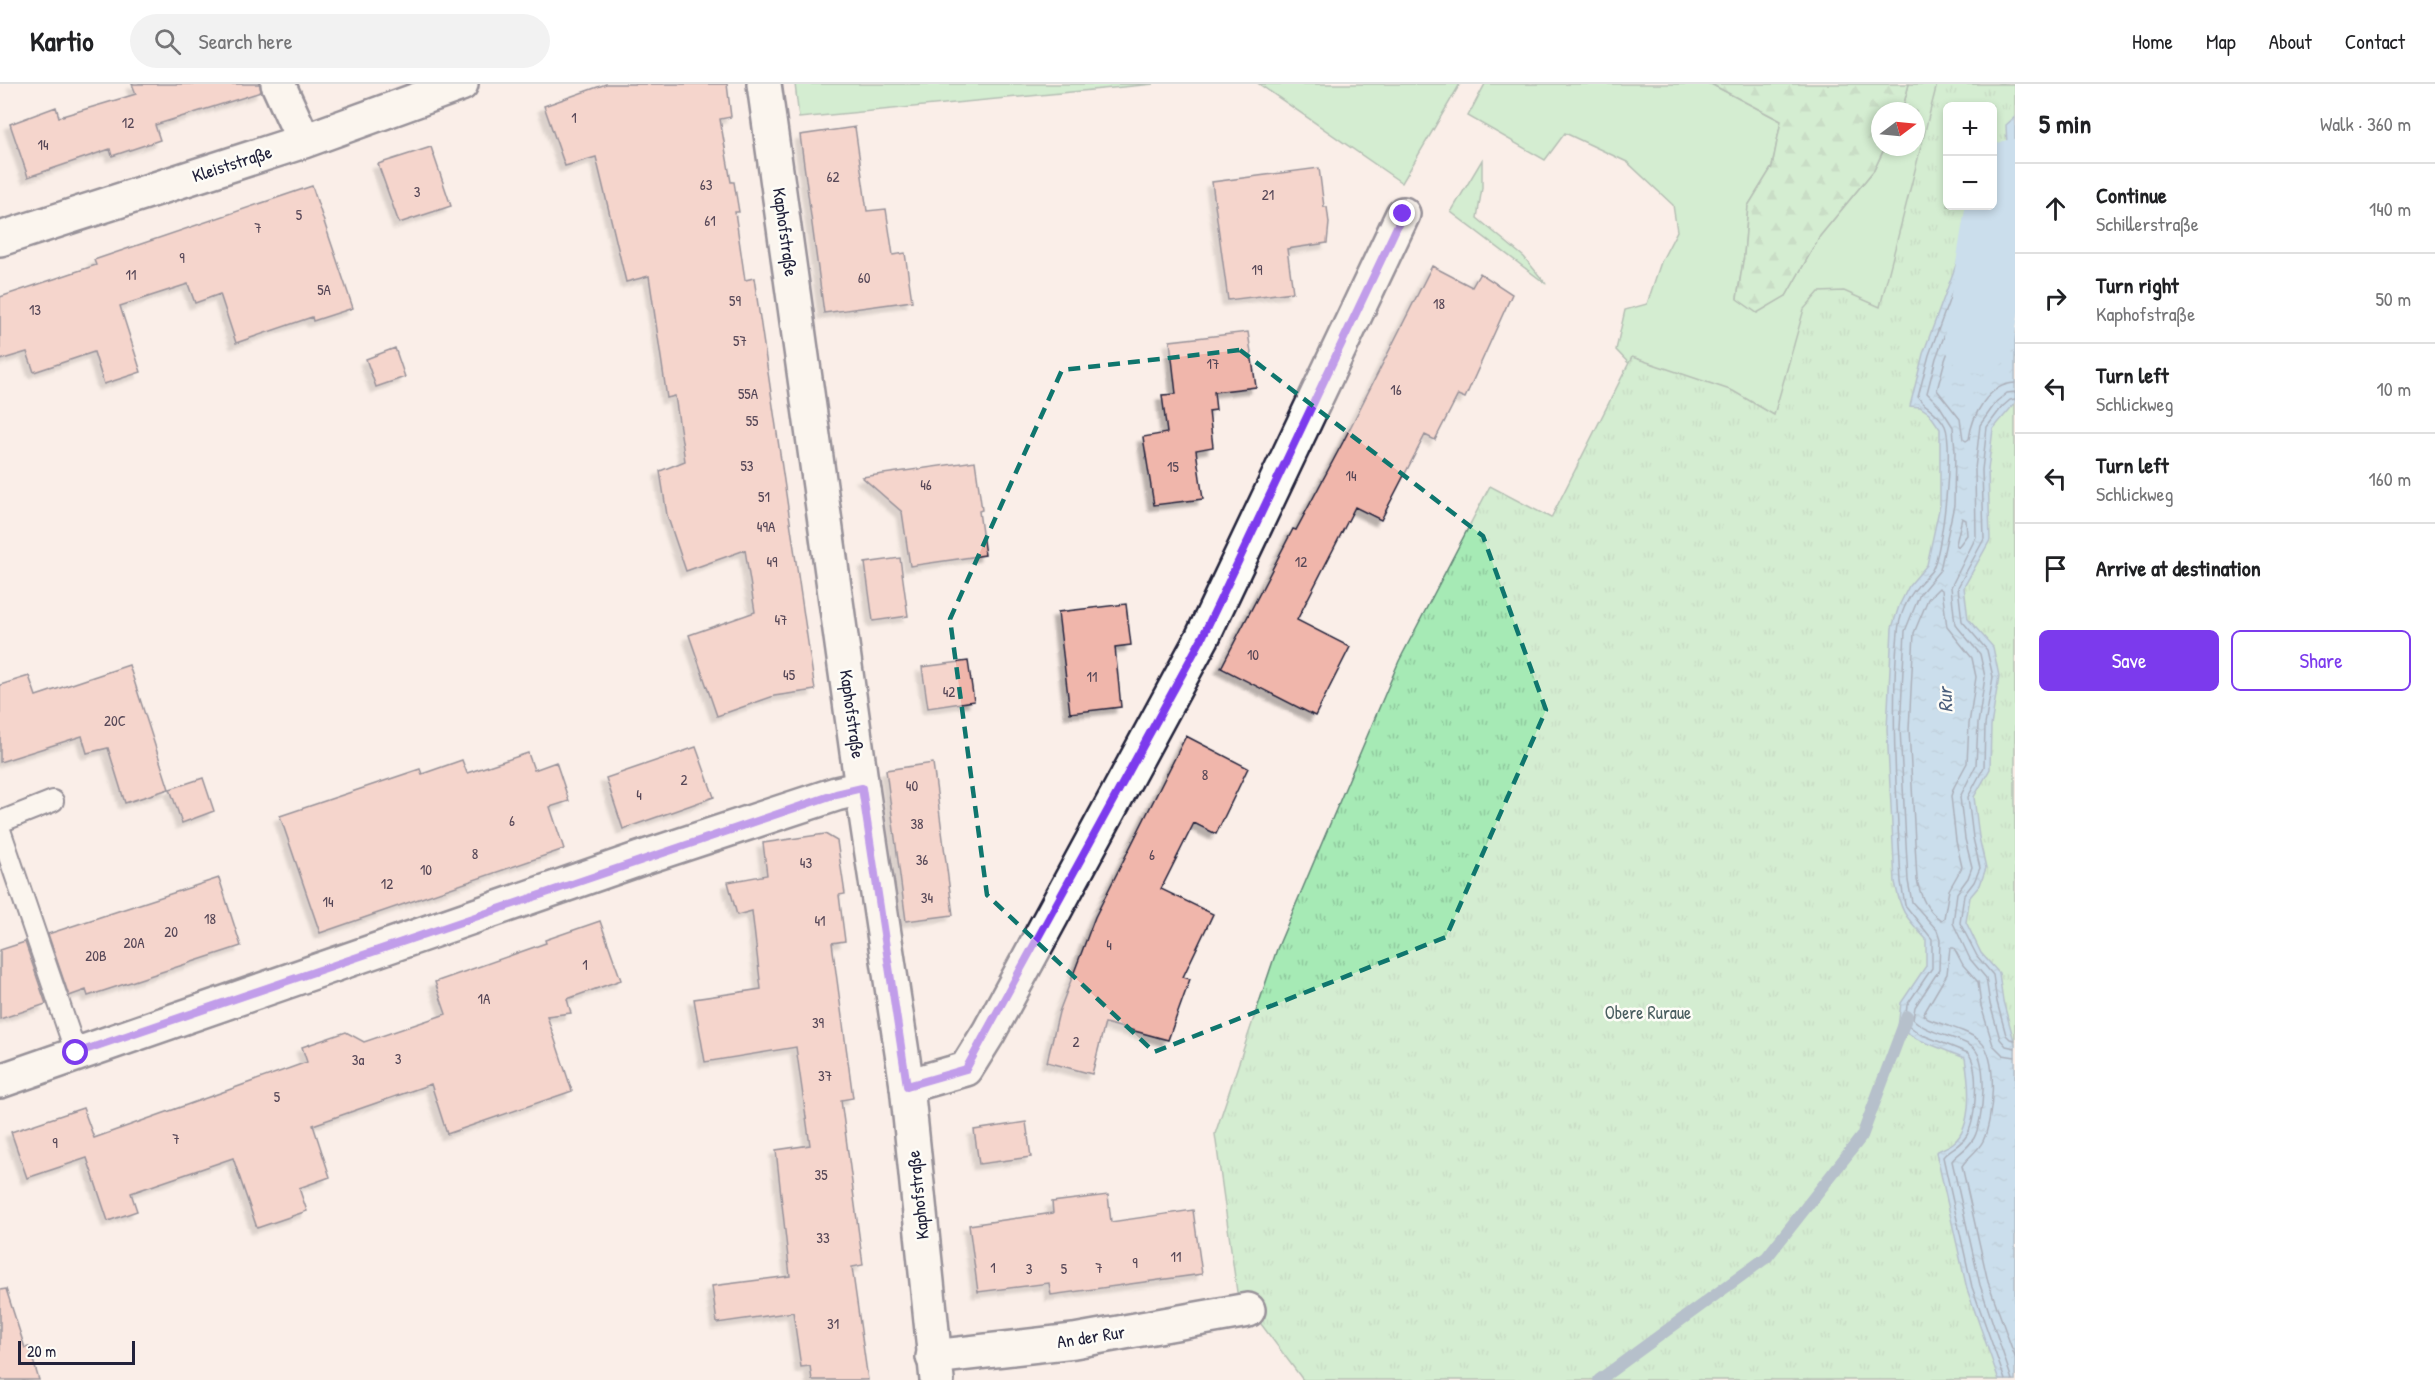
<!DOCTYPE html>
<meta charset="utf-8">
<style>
body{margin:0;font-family:"Patrick Hand",sans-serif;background:#f2f2f2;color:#202124}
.controls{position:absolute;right:18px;top:18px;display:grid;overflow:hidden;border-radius:9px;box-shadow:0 3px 9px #0003}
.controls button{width:54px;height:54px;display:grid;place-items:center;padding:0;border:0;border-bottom:2px solid #e0e0e0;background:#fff;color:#202124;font:30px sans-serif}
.compass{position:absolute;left:1871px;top:18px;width:54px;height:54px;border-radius:50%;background:#fff;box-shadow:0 3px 9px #0003;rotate:74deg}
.scale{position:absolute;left:18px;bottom:15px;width:117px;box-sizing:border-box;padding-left:6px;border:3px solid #22223b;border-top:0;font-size:16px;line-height:21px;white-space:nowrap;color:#22223b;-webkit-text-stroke:4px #fdfcf7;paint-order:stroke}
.stop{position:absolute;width:18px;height:18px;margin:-14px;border:4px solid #7c3aed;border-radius:50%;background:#fff}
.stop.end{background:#7c3aed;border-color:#fff;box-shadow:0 2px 6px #0008}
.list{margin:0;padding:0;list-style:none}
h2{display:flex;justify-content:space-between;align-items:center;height:78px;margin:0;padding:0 24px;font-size:26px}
h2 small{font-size:20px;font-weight:400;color:#757577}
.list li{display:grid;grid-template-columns:39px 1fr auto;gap:18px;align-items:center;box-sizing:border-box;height:90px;padding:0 24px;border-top:2px solid #e0e0e0}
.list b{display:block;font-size:22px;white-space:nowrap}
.list p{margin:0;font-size:20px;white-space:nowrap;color:#757577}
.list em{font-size:20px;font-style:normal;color:#757577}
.actions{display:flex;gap:12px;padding:18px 24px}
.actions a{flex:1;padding:14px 0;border:2px solid #7c3aed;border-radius:9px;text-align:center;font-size:21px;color:#7c3aed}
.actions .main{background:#7c3aed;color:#fff}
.icon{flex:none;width:33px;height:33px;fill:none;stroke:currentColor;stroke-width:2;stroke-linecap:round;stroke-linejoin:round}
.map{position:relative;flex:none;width:2015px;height:1296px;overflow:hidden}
header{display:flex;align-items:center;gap:36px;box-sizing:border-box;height:84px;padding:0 30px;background:#fff;border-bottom:2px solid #e0e0e0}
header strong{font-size:28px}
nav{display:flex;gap:33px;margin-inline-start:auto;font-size:21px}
.search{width:420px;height:54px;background:#f2f2f2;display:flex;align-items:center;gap:15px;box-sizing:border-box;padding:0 21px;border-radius:33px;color:#757577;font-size:22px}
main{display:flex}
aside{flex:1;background:#fff}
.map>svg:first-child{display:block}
.grass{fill:#a6eab5;stroke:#648678;stroke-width:1.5}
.forest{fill:url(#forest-firs);stroke:#648678;stroke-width:1.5}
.park{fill:url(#park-tufts);stroke:#648678;stroke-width:1.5;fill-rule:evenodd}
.water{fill:url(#water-ripples);stroke:#6587a8;stroke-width:1.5}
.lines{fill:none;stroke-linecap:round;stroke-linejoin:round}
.shore{stroke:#4f6584;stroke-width:1.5}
.stream{stroke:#6587a8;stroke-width:12}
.river{stroke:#92caf1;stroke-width:70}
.building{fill:#f0b6ab;stroke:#22223b;stroke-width:1.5;filter:url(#shadow)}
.service-casing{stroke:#22223b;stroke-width:24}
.minor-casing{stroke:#22223b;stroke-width:38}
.secondary-casing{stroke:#22223b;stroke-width:38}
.service{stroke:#fdfcf7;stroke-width:20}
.minor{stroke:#fdfcf7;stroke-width:33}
.secondary{stroke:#fdfcf7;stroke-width:33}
.route{stroke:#7c3aed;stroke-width:8}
.marked{fill:none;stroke:#0f766e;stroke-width:4.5;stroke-dasharray:12 8;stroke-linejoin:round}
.labels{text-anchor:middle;stroke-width:5;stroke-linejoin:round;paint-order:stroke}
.number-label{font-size:15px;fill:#564757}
.street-label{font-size:18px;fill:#22223b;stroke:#fdfcf7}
.park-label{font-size:18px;fill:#4a5e60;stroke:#fdfcf7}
.water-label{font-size:20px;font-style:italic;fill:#495d7b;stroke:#fdfcf7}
</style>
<header>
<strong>Kartio</strong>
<div class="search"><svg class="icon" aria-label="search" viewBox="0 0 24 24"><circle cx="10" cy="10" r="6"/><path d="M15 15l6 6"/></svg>Search here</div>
<nav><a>Home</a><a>Map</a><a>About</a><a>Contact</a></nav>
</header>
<main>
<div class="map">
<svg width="2015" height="1296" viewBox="0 0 2015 1296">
<defs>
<pattern id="forest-firs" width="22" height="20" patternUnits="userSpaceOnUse" patternTransform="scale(1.5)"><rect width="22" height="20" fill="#a6eab5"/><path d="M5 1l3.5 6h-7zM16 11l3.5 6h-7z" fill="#8fc89d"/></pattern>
<pattern id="park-tufts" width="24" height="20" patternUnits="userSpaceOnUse" patternTransform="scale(1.5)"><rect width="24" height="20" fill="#a6eab5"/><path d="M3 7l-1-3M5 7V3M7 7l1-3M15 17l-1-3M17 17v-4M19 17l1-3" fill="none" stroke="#8fc89d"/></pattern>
<pattern id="water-ripples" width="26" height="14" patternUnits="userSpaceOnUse" patternTransform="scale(1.5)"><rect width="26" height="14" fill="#92caf1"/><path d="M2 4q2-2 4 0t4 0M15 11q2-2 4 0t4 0" fill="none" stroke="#7eadd0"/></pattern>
<filter id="shadow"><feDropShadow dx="-5.5" dy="5.5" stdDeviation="1.5" flood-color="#0004"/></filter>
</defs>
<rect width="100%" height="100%" fill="#faeee8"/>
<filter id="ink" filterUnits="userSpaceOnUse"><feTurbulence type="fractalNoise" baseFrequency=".0167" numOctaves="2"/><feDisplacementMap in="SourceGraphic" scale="12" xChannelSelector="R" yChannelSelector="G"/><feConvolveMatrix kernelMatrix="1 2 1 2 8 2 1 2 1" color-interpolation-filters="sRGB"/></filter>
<g filter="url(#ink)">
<path class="grass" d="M795 0H1154L799 34Z
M1259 0H1460L1402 99Z
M1485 0H1711L1781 37 1772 83 1748 122 1744 171 1737 214 1786 212 1820 152 1874 86 1885 63H1916V27H1902L1909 0H1974L1948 22 1940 81 1436 1296 1640 291 1616 266 1625 226 1647 220 1661 178 1677 147 1673 121 1627 78 1565 49 1545 76 1468 32Z
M1482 76V104L1477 134 1524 173 1546 200 1451 128Z"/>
<path class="forest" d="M1711 0H1909L1902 27H1880V63H1885L1874 86 1820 152 1786 212 1757 229 1737 215 1744 171 1748 122 1772 83 1781 37Z"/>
<path class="park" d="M1937 0H2015V1296H1303L1237 1208 1215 1050 1277 865 1399 577 1490 402 1551 434 1632 273 1733 307 1774 331 1804 225 1819 208 1844 207 1880 223ZM1948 22H1992V122H1948Z"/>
<path class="water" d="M2015 33V319L1993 345 1988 386 1990 456 1964 503 1968 535 1993 563 1999 592 1991 642 1990 685 1974 713 1979 753 1986 784 1980 801 1970 813 1966 838 1981 869 1999 889 2003 917 2015 960V1296H1999L1967 1205 1936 1068C1941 1065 1948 1063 1953 1059 1974 1043 1969 997 1965 974L1917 955 1898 943 1901 919 1926 882V855C1905 832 1901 829 1895 798L1887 645 1892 544 1899 522 1909 502 1927 481 1940 421V345L1929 329 1920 323 1910 322 1923 270 1963 162H1978L1999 158 2010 121 2006 41Z"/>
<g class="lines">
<path class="shore" d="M2015 173 2006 179 1978 186 1945 276 1937 306 1960 335 1963 355 1966 357 1969 355C1972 332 1988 300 2015 299
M2015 308 2007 309 1997 317 1980 341 1975 385 1976 453 1951 503 1955 540 1980 570 1985 593 1978 640 1976 681 1960 713 1965 755 1972 783 1968 794 1957 809 1953 839 1970 875 1986 894 1990 920 2000 955 2006 962 2015 964
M2015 315 2010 316 2002 323 1987 343 1982 386 1984 455 1958 503 1962 537 1987 566 1993 593 1985 641 1984 683 1968 713 1973 754 1980 784 1974 798 1964 811 1960 839 1977 872 1993 891 1997 918 2006 951 2010 955 2015 956
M1962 434 1966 436 1967 451 1958 463 1956 460Z
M1939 504 1942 506 1947 543 1972 574 1976 593 1969 640 1967 679 1954 703 1951 712 1956 757 1962 783 1949 806 1944 834 1941 836C1926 826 1921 813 1917 796L1909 645 1914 549 1928 515Z
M2015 973 2003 971 1993 961 1981 922 1978 898 1963 881 1954 864H1950L1947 890 1923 931 1928 935C1943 941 1967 946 1980 957 1999 974 1993 1036 1983 1057 1978 1067 1968 1073 1962 1082L1988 1198 2015 1273
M2005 1296 1972 1203 1943 1073C1950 1064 1960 1063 1967 1051 1976 1035 1980 983 1968 969L1920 950 1905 939 1907 921 1932 884V855L1905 821 1901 798C1897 715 1890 631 1898 548 1899 533 1907 514 1917 503 1921 497 1928 492 1932 486 1943 467 1954 362 1945 342 1939 328 1923 322 1918 313L1929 271 1966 170 2003 162 2015 128
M2012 1296 1980 1201 1952 1077C1958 1069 1967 1066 1974 1054 1983 1038 1990 973 1971 962 1953 951 1928 950 1913 935L1915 923 1939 886 1940 855 1937 846 1912 818 1908 797 1900 645 1905 547 1920 510 1940 486 1954 421 1955 367 1953 343 1939 321 1927 309 1936 274 1972 177C1992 171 2006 177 2015 154"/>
<path class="stream" d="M1599 1296 1767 1173 1862 1052 1907 932"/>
<path class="river" d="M1979 254 2002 116 2015 90"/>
</g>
<path class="building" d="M132 0H260L261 8 155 41 160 56 112 72 110 65 28 93 10 40 56 23 59 33 136 10Z
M606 0H727L731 33 720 35 731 98H734L739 128H735L745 196 754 194 815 606 774 612 717 632 689 551 755 528 745 466 686 487 667 431 660 387 685 377 675 312 667 314 649 192 626 198 596 73 565 82 544 22Z
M855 43 867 127 886 125 893 171 905 169 912 217 824 229 800 51Z
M431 63 451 122 399 139 378 80Z
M1319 84 1324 123H1327L1329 139 1327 159 1287 165 1293 208 1228 216 1212 98Z
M312 102 353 224 313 237 312 233 236 259 220 210 195 219 188 200 120 222 141 288 104 300 94 268 34 288 27 268 0 276V213L96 181 94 176Z
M1432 182 1472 203 1480 189 1512 210 1465 314 1458 311 1435 356 1425 351 1381 436 1355 423 1297 536 1350 563 1315 632 1221 584 1293 445 1296 446 1343 358Z
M1248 248 1256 303 1214 308 1216 326 1209 327 1213 363 1196 366 1203 415 1154 421 1143 353 1167 349 1162 311 1176 310 1170 257Z
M395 264 405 293 376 303 366 275Z
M975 377 982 426 979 427 985 471 910 482 902 428 862 393Z
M900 474 908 532 873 537 865 479Z
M1126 520 1131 561 1115 563 1121 623 1070 629 1058 528Z
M968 577 974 617 928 624 922 583Z
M129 581 169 705 125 719 108 664 87 669 82 652 0 678V601L29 592 36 612Z
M1186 652 1248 684 1216 750 1194 739 1161 805 1213 830 1183 893 1190 895 1168 956 1105 939 1092 990 1047 978 1059 928 1095 833Z
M696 663 714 713 623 745 606 694Z
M528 669 534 686 556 678 569 717 550 723 564 765 320 849 280 732 420 685 422 690 462 676 467 689Z
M933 679 953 831 906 837 886 686Z
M203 694 214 727 182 739 170 705Z
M825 750 837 757 845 810 839 811 845 857 832 859 853 1014 841 1016 863 1181 852 1183 868 1296H812L810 1282 801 1283 793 1228 717 1239 712 1202 790 1192 776 1066 810 1061 796 963 705 978 694 915 761 905 752 827 737 831 728 798 767 791 763 759Z
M219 794 241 862 88 912 86 906 69 912 48 850Z
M600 837 621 896 567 915 571 929 547 932 572 1007 447 1050 431 1000 313 1041 330 1093 299 1104 307 1127 257 1144 233 1074 131 1109 137 1127 108 1137 87 1074 27 1094 11 1048 83 1024 94 1054 307 978 302 963 346 948 364 958 446 930 435 898 546 859 545 856Z
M25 858 46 920 0 935V866Z
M1026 1038 1031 1073 979 1080 974 1046Z
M1108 1111 1111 1138 1193 1126 1202 1190 1051 1211 1049 1199 978 1208 969 1141 1053 1129 1052 1118Z
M6 1205 25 1264 29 1263 39 1296H0V1206Z"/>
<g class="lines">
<g class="service-casing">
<path id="service" d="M0 738 53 717
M0 746 76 969"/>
</g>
<g class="minor-casing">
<path id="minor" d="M278 0 304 57
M0 155 304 57 461 0
M0 997 648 772 836 710 862 704
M907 1002 966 985 989 948 1202 554 1403 130
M933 1273 1074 1257 1248 1226"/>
</g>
<g class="secondary-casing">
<path id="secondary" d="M764 0 862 704 907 1002 937 1296"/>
</g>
<use href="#service" class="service"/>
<use href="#minor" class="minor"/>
<use href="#secondary" class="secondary"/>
</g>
</g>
<g class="lines" filter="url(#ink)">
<path class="route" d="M76 969 836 710 862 704 907 1002 966 985 1202 554 1403 130"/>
</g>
<path d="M0 0H2015V1296H0ZM1240 266 1483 452 1546 626 1446 853 1154 968 987 811 950 535 1062 286Z" fill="#faeee8" fill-opacity=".55" fill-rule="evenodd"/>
<path class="marked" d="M1240 266 1483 452 1546 626 1446 853 1154 968 987 811 950 535 1062 286Z"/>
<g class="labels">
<g class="number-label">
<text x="574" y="39">1</text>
<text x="128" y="44">12</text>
<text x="43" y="66">14</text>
<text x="833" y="98">62</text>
<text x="706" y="106">63</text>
<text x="417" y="113">3</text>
<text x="1268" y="116">21</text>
<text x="299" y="136">5</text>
<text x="710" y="142">61</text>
<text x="258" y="149">7</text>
<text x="182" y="179">9</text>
<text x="1257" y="191">19</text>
<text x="131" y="196">11</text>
<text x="864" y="199">60</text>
<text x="324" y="211">5A</text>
<text x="735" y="222">59</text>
<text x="1439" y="225">18</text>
<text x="35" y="231">13</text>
<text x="740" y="262">57</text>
<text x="1213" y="285">17</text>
<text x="1396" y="311">16</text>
<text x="748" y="315">55A</text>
<text x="752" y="342">55</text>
<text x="747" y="387">53</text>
<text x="1173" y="388">15</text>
<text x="1351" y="397">14</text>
<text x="926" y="406">46</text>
<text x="764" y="418">51</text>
<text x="766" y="448">49A</text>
<text x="772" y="483">49</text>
<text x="1301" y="483">12</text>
<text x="781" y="541">47</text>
<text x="1253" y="576">10</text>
<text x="789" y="596">45</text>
<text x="1092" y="598">11</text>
<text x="949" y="613">42</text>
<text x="115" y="642">20C</text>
<text x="1205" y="696">8</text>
<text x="684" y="701">2</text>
<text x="912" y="707">40</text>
<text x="639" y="716">4</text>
<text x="512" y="742">6</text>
<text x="917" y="745">38</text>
<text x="475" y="775">8</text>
<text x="1152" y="776">6</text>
<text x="922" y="781">36</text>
<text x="806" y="784">43</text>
<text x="426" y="791">10</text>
<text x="387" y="805">12</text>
<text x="927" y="819">34</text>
<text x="328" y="823">14</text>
<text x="210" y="840">18</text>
<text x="820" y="842">41</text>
<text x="171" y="853">20</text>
<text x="134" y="864">20A</text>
<text x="1109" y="866">4</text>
<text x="96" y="877">20B</text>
<text x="585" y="886">1</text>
<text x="484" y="920">1A</text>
<text x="818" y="944">39</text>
<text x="1076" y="963">2</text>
<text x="398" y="980">3</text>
<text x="358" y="981">3a</text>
<text x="825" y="997">37</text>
<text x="277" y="1018">5</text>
<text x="176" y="1060">7</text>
<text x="55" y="1064">9</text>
<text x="821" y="1096">35</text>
<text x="823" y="1159">33</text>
<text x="1176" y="1178">11</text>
<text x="1135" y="1184">9</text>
<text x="993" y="1189">1</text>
<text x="1099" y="1189">7</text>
<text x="1029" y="1190">3</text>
<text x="1064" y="1190">5</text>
<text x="833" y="1245">31</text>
</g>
<g class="street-label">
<text transform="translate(232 80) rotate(-18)" y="6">Kleiststraße</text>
<text transform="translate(785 148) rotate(82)" y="6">Kaphofstraße</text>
<text transform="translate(852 630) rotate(82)" y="6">Kaphofstraße</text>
<text transform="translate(918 1111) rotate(-96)" y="6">Kaphofstraße</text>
<text transform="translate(1091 1253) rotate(-9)" y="6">An der Rur</text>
</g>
<g class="park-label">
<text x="1648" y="935">Obere Ruraue</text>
</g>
<g class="water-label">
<text transform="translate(1945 616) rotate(-92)" y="7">Rur</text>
</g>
</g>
</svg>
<div class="controls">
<button>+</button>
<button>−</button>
</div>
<svg class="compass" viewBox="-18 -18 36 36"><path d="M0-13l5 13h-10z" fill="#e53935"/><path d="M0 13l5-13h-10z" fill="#757577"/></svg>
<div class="scale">20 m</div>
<div class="stop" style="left:76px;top:969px"></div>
<div class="stop end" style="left:1403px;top:130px"></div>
</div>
<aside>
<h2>5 min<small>Walk · 360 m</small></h2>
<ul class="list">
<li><svg class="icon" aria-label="ahead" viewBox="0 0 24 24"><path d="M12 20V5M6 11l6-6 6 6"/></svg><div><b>Continue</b><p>Schillerstraße</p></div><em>140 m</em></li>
<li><svg class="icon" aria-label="right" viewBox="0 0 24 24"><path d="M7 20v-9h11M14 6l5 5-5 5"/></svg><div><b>Turn right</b><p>Kaphofstraße</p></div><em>50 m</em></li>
<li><svg class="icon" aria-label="left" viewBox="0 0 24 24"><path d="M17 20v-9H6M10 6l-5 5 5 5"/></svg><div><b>Turn left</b><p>Schlickweg</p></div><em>10 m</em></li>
<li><svg class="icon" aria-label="left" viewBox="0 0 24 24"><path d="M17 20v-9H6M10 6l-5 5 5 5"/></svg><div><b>Turn left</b><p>Schlickweg</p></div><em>160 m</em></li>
<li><svg class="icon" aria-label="arrive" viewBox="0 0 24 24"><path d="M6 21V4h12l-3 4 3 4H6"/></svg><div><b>Arrive at destination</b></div></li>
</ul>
<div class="actions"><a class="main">Save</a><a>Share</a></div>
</aside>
</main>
